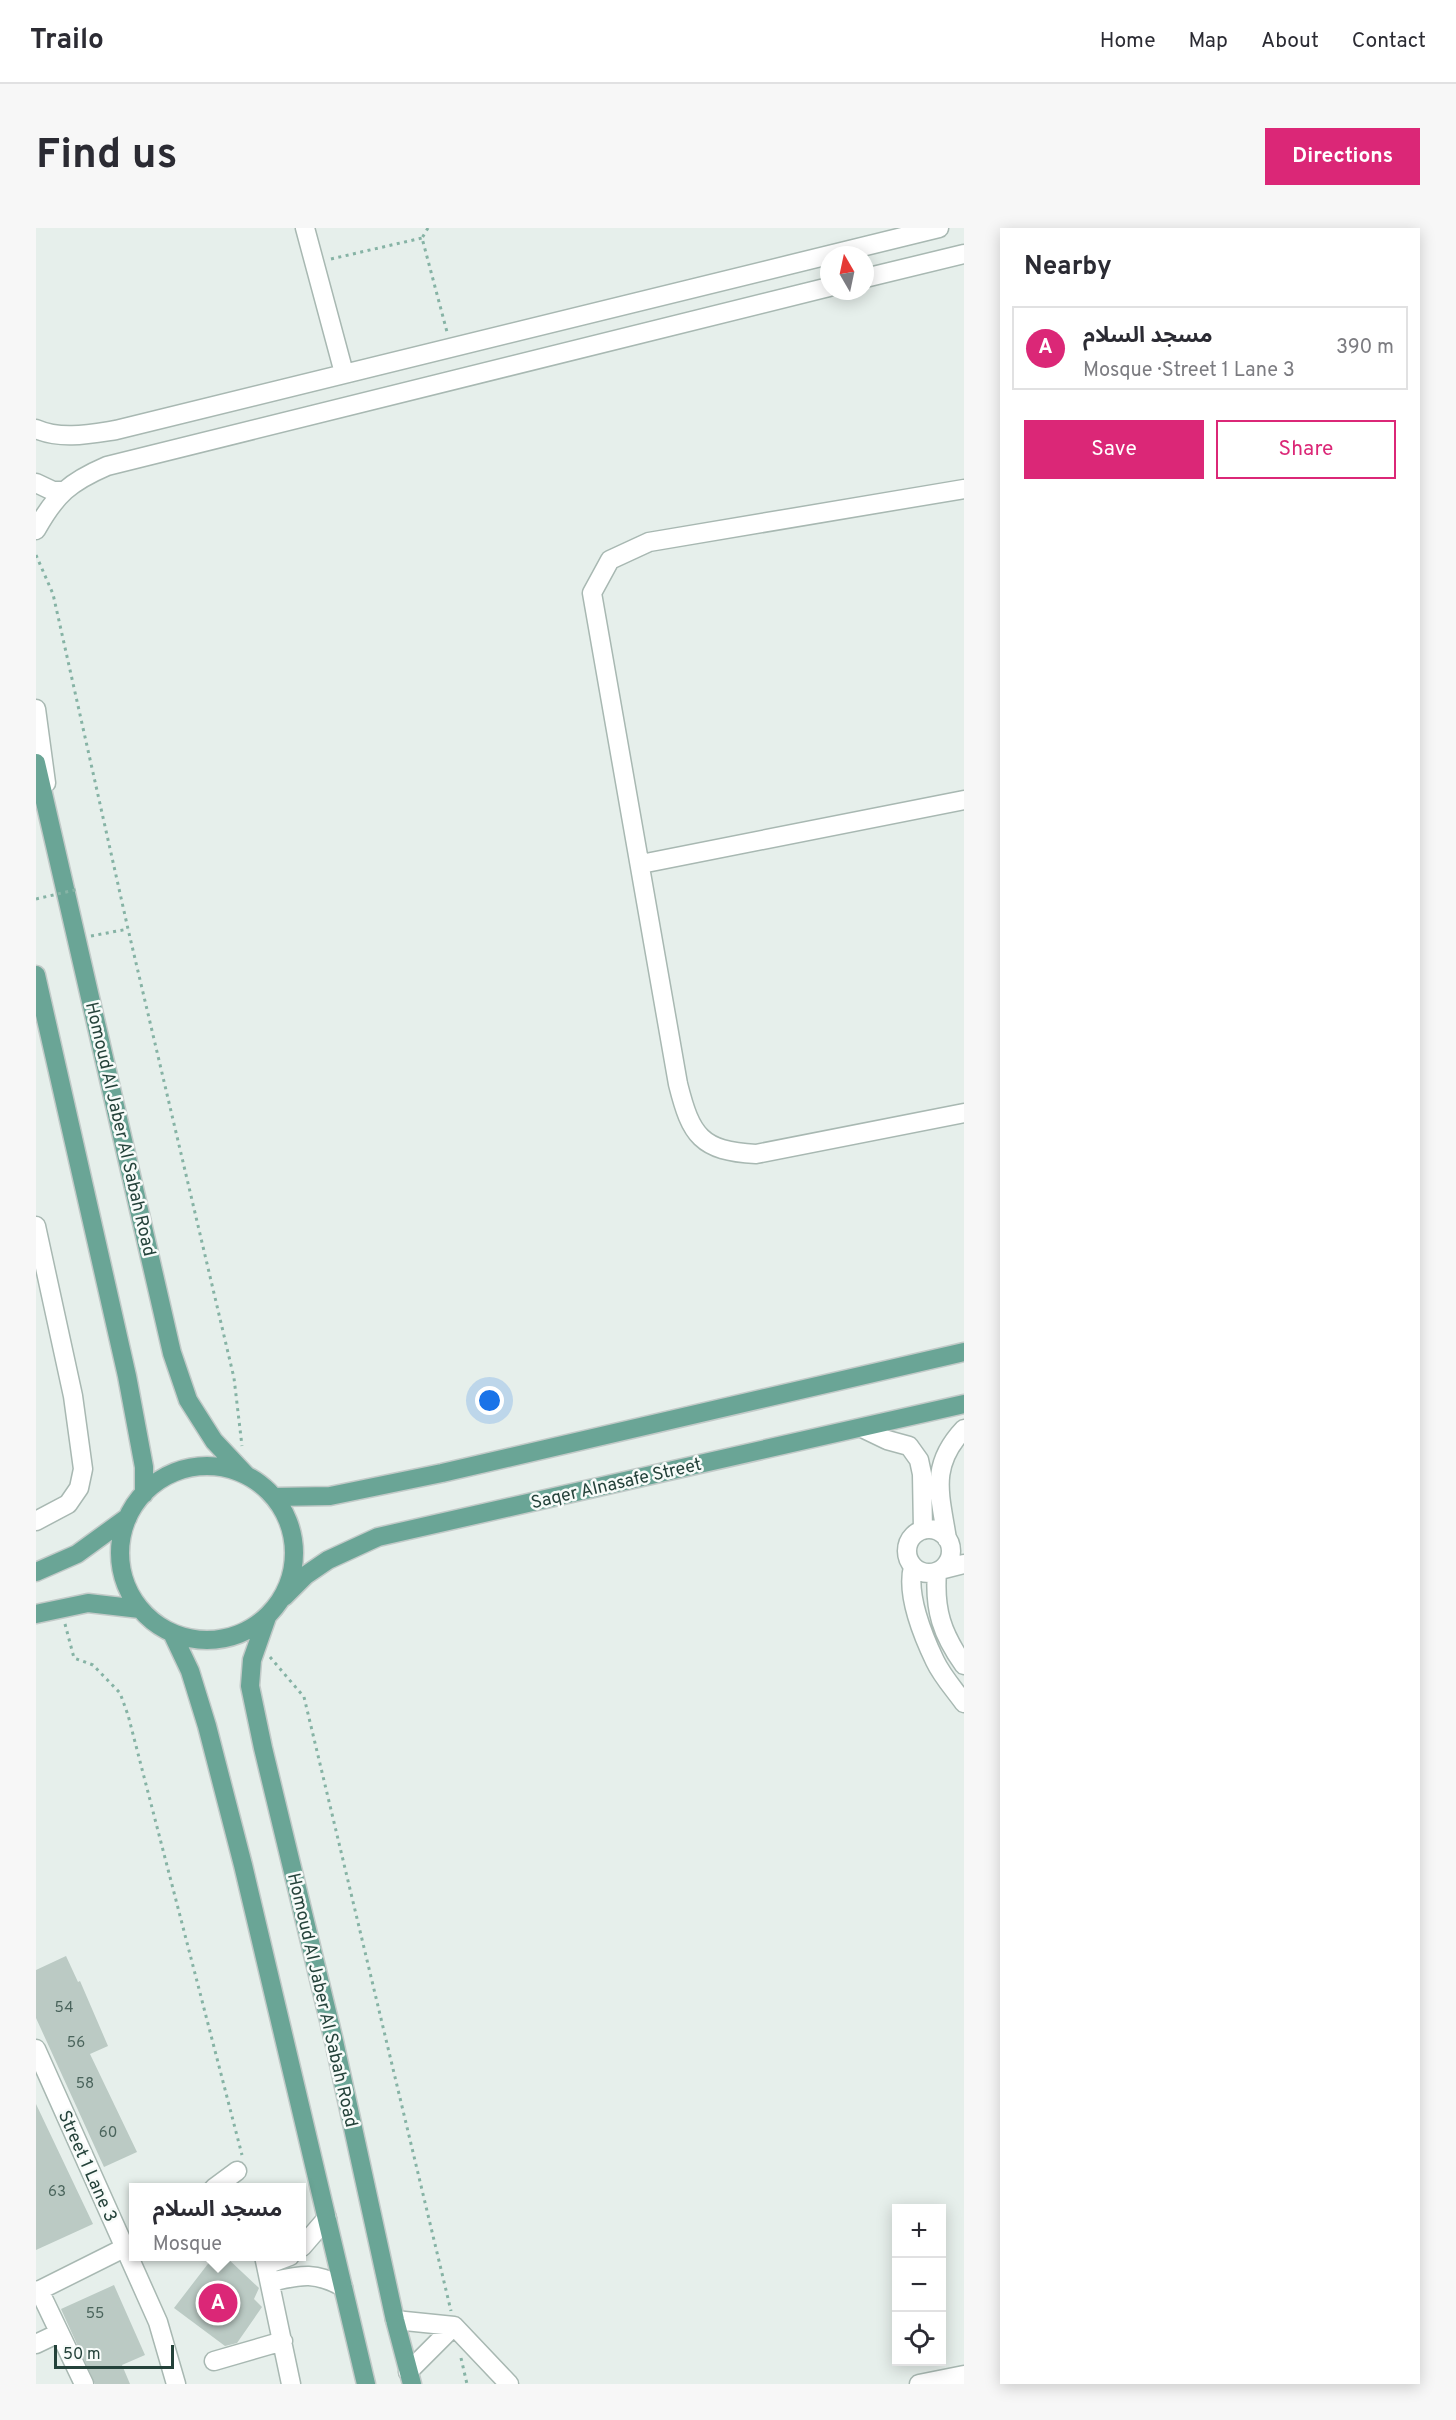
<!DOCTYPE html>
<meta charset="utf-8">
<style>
body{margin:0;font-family:Overpass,"Noto Sans Arabic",sans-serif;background:#f7f7f7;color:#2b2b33}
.controls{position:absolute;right:18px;bottom:18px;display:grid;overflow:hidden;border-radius:0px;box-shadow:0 3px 15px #0003}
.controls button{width:54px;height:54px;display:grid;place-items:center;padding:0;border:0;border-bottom:2px solid #e1e1e2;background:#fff;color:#2b2b33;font:30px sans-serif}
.compass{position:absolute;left:784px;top:18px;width:54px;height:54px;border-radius:50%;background:#fff;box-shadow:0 3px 15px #0003;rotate:351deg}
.scale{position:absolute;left:18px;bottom:15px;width:120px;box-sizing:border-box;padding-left:6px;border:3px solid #24423a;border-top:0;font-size:16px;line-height:21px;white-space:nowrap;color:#24423a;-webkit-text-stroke:4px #f7fbf9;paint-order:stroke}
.you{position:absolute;left:454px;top:1173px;width:21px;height:21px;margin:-15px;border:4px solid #fff;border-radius:50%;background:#1a73e8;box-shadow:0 0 0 9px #1a73e833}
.badge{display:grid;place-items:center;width:39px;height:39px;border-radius:50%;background:#db2777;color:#fff;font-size:20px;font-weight:700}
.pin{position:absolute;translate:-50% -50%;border:3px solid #fff;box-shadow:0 2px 6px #0006}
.popup{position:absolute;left:93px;top:1955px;width:177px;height:78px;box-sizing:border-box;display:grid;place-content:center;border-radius:0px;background:#fff;filter:drop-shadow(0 2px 4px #0005);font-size:20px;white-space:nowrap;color:#7c7c81}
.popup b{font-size:22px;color:#2b2b33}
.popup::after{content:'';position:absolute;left:50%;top:100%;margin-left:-12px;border:12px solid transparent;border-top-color:#fff}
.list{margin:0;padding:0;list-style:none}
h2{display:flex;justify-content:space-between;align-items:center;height:78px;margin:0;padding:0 24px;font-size:26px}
h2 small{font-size:20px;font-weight:400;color:#7c7c81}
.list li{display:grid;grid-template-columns:39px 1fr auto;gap:18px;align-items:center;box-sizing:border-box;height:84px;margin:0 12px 12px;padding:0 12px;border:2px solid #e1e1e2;border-radius:0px}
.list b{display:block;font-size:22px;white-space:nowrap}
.list p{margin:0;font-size:20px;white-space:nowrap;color:#7c7c81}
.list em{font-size:20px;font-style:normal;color:#7c7c81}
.actions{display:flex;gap:12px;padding:18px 24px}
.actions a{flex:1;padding:14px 0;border:2px solid #db2777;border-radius:0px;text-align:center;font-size:21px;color:#db2777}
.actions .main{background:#db2777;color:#fff}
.icon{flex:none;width:33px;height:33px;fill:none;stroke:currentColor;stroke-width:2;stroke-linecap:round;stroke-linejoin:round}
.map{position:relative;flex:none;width:928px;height:2156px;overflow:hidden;border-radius:0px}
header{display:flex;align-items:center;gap:36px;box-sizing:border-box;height:84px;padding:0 30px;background:#fff;border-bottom:2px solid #e1e1e2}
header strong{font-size:28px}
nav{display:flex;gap:33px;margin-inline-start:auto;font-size:21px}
.intro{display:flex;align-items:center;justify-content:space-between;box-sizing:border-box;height:144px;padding:0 36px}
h1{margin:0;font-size:42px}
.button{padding:15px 27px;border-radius:0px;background:#db2777;color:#fff;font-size:21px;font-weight:700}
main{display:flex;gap:36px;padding:0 36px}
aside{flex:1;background:#fff;border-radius:0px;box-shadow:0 3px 15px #0003}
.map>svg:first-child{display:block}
.building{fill:#bbcac4}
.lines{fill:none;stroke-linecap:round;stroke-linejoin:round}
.minor-casing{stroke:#a8b8b2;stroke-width:21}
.major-casing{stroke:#c2cac8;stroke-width:21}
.path{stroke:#86b3a5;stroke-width:3;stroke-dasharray:3 4.5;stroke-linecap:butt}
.minor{stroke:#fff;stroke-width:18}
.major{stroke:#6aa596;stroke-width:18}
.path-bridge{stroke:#86b3a5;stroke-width:3;stroke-dasharray:3 4.5;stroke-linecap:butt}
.labels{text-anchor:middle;stroke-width:5;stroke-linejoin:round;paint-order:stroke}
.number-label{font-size:15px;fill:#4a645c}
.street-label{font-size:18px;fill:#24423a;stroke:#f7fbf9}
</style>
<header>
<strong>Trailo</strong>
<nav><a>Home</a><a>Map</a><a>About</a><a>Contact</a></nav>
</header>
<div class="intro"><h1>Find us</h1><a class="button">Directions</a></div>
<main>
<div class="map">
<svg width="928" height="2156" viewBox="0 0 928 2156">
<rect width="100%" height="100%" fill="#e6efeb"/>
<path class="building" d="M30 1728 42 1754 44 1753 72 1818 54 1826 101 1924 68 1939 0 1790V1742Z
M0 1876 57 1996 0 2022Z
M178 2028H189L223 2060 218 2071 226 2079 201 2115 189 2118 138 2080Z
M78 2057 109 2127 86 2137 94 2156H59L25 2081Z"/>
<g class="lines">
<g class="minor-casing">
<path id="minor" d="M269 0 308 145
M829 50 928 26
M0 201C25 212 54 206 80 202L903 0
M0 255 17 263H27
M928 261 613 314 574 332 556 365 642 856C655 908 665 923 720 926L928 885
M0 302C20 266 34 254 71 238L793 59
M0 481 10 555
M605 636 928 572
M0 998 37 1168 47 1241 43 1260 32 1276 0 1293
M826 1200 851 1212 873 1218 883 1232 886 1246 887 1302
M871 1323a22 22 0 1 1 44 0a22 22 0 1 1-44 0Z
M911 1311C904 1266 893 1238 928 1201
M877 1339C870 1366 887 1408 899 1433 906 1448 918 1461 928 1475
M904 1342 928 1336
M901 1344C898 1382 906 1406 928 1437
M0 1821 122 2094 140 2156
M178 1960 201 1943
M266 2019 291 1990
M228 2028 255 2156
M230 2037 254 2028
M234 2054C265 2047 278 2043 307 2059
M3 2062 48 2156
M0 2064 98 2015
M359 2092 418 2098 473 2156
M0 2116 23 2105
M178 2133 247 2113
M372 2144 418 2098
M883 2156 928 2147"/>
</g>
<g class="major-casing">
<path id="major" d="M0 535 136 1125 152 1172 178 1213 210 1247
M0 747 91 1148 108 1239V1266
M84 1325a87 87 0 1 1 174 0a87 87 0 1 1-174 0Z
M238 1269 294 1268 406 1245 928 1124
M0 1344 41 1326 92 1289
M248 1369 270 1347 292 1332 342 1309 928 1176
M0 1386 52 1375 104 1381
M231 1389 216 1432 214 1458 227 1520 298 1813 359 2092 376 2156
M136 1405 154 1443 171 1498 207 1637 330 2156"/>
</g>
<path class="path" d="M392 0 386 10 411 104
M295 31 386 10
M0 327 17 366 92 701 198 1150 206 1218
M55 708 92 701
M29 1396 38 1430 57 1437 84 1465 92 1487 206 1927
M234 1429 268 1469 415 2083
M425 2130 431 2156"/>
<use href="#minor" class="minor"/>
<use href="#major" class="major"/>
<path class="path-bridge" d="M0 671 43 661"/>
</g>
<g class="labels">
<g class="number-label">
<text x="28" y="1784">54</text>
<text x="40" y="1819">56</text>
<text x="49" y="1860">58</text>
<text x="72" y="1909">60</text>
<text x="21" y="1968">63</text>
<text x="59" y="2090">55</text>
</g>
<g class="street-label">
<text transform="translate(85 901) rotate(77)" y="6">Homoud Al Jaber Al Sabah Road</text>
<text transform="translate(580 1255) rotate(-13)" y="6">Saqer Alnasafe Street</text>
<text transform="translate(287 1772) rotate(77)" y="6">Homoud Al Jaber Al Sabah Road</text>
<text transform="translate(52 1938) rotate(66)" y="6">Street 1 Lane 3</text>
</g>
</g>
</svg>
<div class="controls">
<button>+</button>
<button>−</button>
<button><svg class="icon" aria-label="locate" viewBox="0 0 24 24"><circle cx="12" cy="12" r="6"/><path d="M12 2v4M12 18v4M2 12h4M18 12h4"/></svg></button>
</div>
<svg class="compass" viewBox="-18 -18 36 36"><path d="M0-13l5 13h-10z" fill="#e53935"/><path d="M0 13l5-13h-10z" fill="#7c7c81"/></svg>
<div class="scale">50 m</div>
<div class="you"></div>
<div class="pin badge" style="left:182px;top:2075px">A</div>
<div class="popup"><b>مسجد السلام</b>Mosque</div>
</div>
<aside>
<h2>Nearby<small></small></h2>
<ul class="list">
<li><span class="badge">A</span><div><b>مسجد السلام</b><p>Mosque · Street 1 Lane 3</p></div><em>390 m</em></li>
</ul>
<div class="actions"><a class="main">Save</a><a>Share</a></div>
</aside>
</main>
